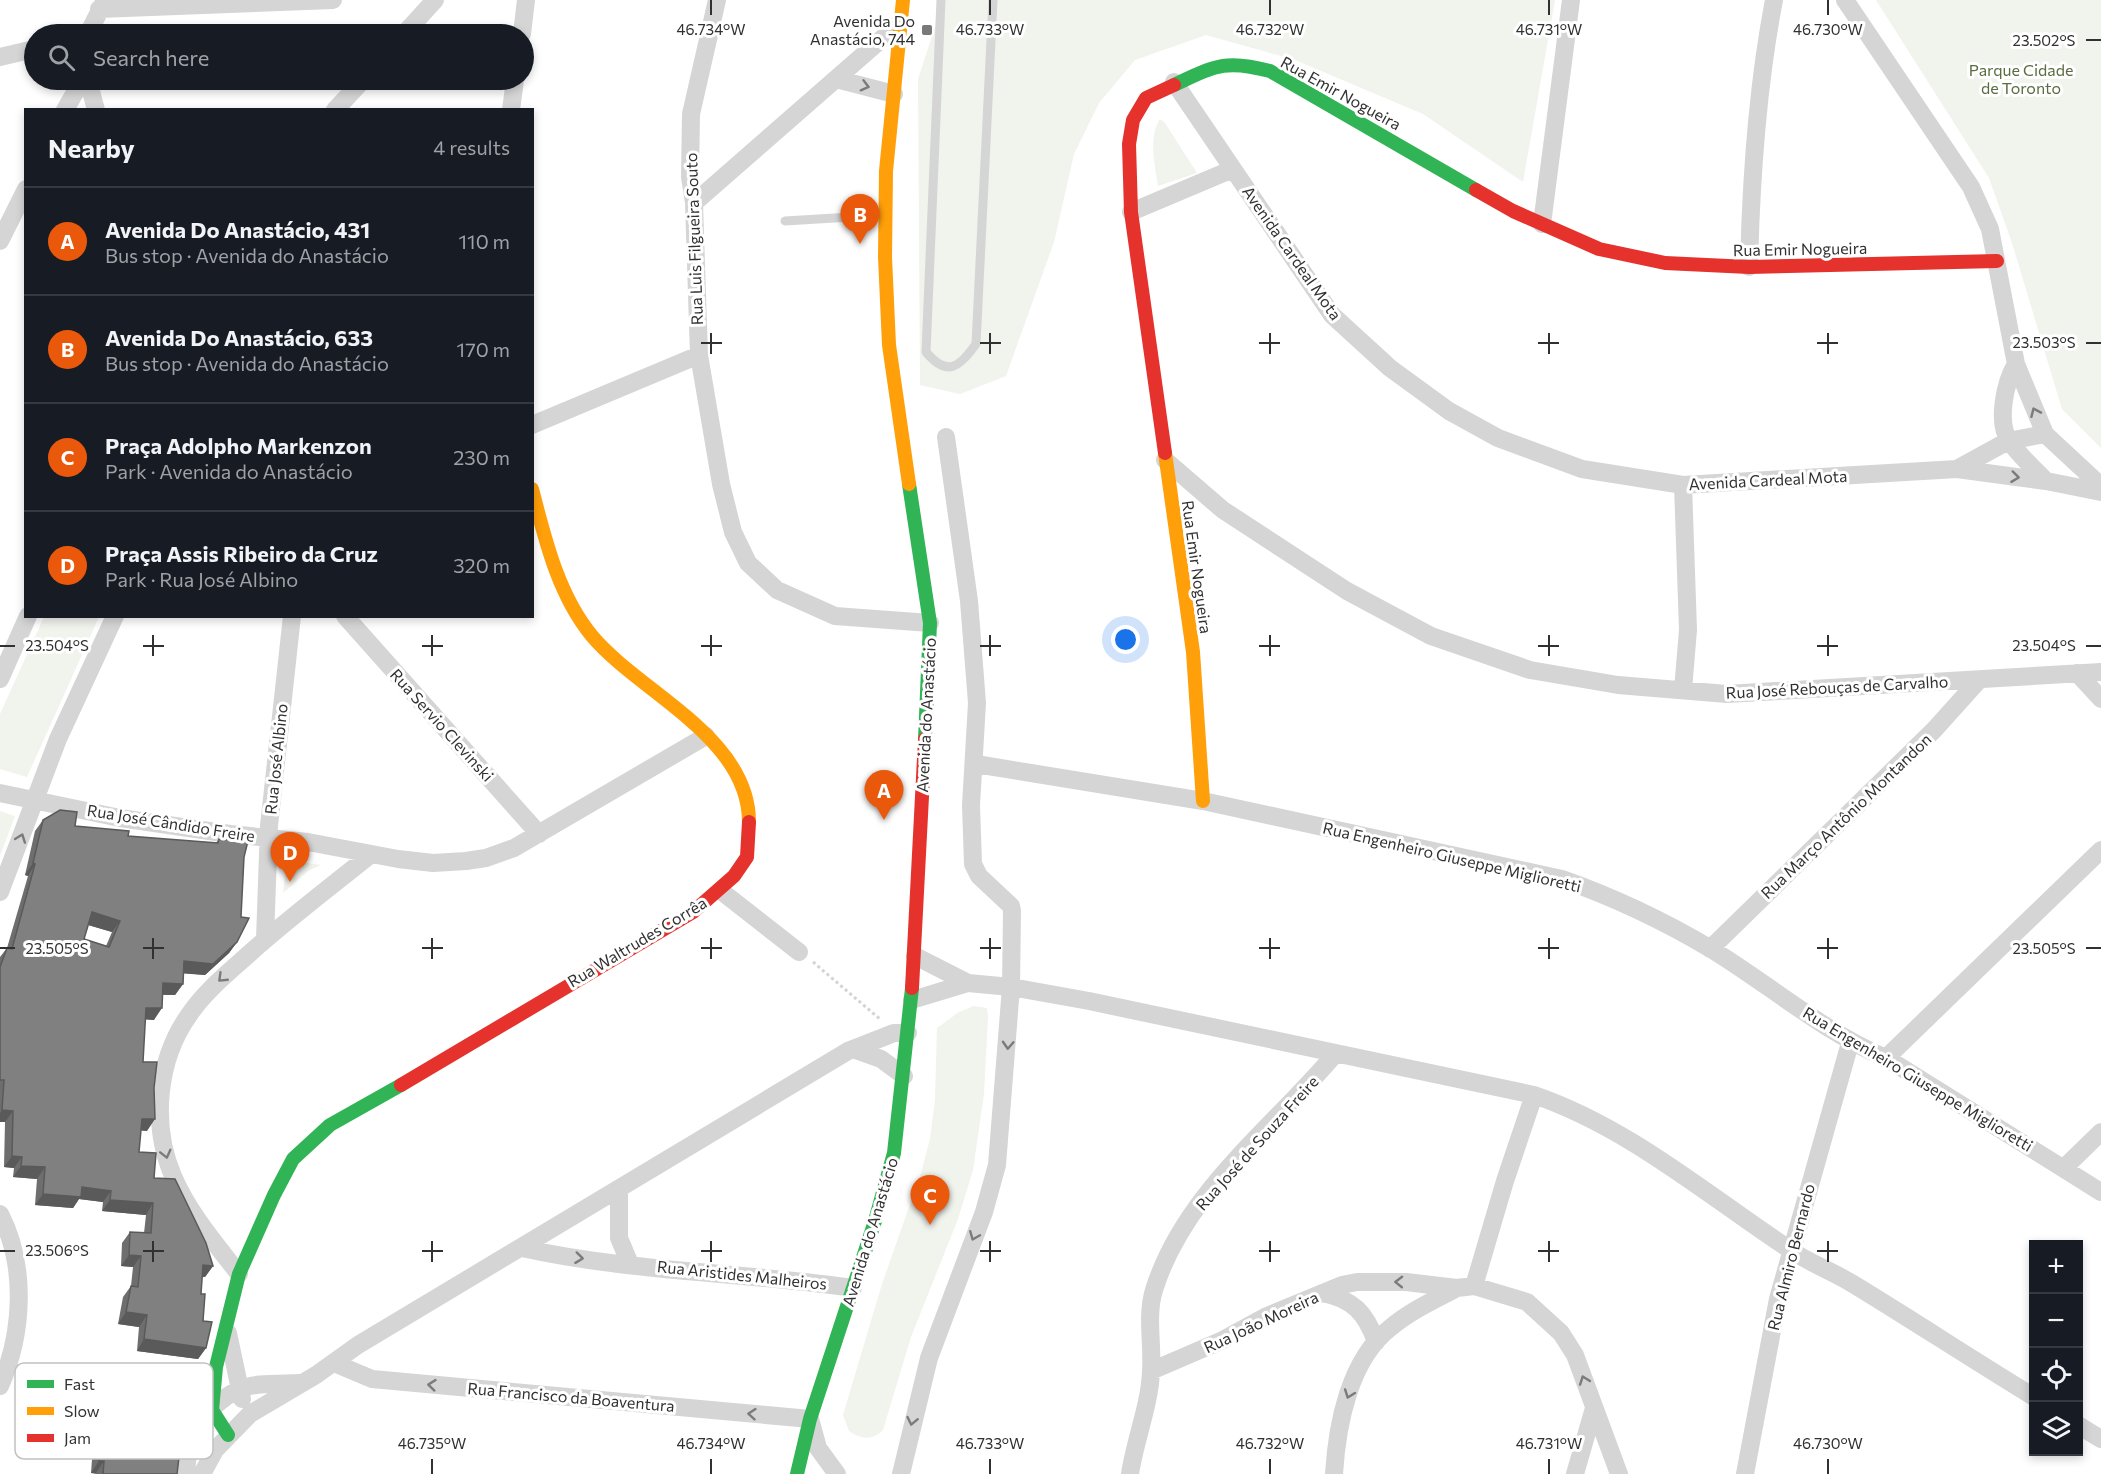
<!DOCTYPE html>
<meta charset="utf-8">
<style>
body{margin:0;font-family:Commissioner,sans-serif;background:#20242c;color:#f1f3f6}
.controls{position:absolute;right:18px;bottom:18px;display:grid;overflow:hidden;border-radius:0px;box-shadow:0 3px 9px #0003}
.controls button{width:54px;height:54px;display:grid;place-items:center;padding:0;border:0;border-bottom:2px solid #363941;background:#171b24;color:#f1f3f6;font:30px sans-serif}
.you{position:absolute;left:1126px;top:640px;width:21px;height:21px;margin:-15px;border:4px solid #fff;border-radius:50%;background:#1a73e8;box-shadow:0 0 0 9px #1a73e833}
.badge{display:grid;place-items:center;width:39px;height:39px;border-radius:50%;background:#ea580c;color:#fff;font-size:20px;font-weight:700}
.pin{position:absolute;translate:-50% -50px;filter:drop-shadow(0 2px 3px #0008)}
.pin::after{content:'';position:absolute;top:32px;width:21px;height:18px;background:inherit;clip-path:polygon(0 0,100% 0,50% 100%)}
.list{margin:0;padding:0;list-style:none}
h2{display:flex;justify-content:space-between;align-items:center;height:78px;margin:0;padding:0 24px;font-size:26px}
h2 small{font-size:20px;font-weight:400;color:#9ea1a6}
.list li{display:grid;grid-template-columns:39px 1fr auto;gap:18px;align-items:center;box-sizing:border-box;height:108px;padding:0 24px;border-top:2px solid #363941}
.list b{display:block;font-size:22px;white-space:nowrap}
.list p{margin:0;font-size:20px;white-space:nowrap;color:#9ea1a6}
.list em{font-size:20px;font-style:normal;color:#9ea1a6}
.icon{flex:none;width:33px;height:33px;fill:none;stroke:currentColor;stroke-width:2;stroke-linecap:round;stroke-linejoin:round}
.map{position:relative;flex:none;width:2101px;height:1474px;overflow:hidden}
.search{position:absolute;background:#171b24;box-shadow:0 3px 9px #0003;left:24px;top:24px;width:510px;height:66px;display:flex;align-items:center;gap:15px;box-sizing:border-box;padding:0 21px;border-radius:33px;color:#9ea1a6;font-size:22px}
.panel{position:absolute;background:#171b24;box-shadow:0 3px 9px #0003;left:24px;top:108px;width:510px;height:510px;border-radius:0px}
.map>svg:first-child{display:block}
.green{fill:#f1f3ed}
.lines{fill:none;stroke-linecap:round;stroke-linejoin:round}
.path{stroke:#d4d4d4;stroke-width:3;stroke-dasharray:3 3;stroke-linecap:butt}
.lane{stroke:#d5d5d5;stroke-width:9}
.street{stroke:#d5d5d5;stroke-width:18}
.fast{stroke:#30b455;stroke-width:14}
.slow{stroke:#ff9f0a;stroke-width:14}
.jam{stroke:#e5322d;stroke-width:14}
.wall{fill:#6e6e6e;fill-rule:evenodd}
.shaded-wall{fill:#5a5a5a}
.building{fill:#808080;stroke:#5a5a5a;stroke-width:1.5;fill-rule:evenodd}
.oneway{stroke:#7b7b7b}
.ticks{fill:none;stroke:#313131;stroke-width:2}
.poi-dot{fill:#797979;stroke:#fff;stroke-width:2}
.labels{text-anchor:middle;stroke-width:6;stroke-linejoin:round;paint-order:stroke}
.poi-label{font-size:16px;fill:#313131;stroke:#fff;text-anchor:end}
.park-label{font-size:16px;fill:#5a6c40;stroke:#fff}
.street-label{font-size:16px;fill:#313131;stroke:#fff}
.key{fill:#fff;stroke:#c1c1c1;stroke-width:1.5}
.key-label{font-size:16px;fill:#313131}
.ticks-label{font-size:15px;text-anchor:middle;fill:#313131;stroke:#fff;stroke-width:6;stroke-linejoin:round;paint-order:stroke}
</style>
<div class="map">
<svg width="2101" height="1474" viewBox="0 0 2101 1474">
<rect width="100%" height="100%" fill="#fff"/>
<path class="green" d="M944 0H1555L1523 182 1423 114 1295 60 1206 35 1135 60 1099 103 1074 154 1054 242 1006 376 960 394 920 385 918 79Z
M1876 0H2101V448L2062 409 2012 243 1989 178Z
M1160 119 1165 123 1197 173 1158 186C1155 165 1148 138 1160 119Z
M44 617H99L27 777 0 769V714Z
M0 811 15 816 0 856Z
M287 861 288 860 321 865 308 871 283 893Z
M974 1006 987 1008 988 1016 984 1094 973 1170 958 1219 911 1337 883 1430C873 1441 860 1439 849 1431L843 1415 882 1284 921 1173 930 1139 935 1099 937 1028 959 1012Z"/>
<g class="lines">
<path class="path" d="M813 962 881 1020"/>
<path class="lane" d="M941 0 926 352C947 377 959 368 976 344L993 0
M785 221 884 215"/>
<path class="street" d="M717 0 691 114 690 177 694 203 699 355 721 484 733 532 748 563 777 590 835 616 930 623
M1845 0 1971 187 1990 229 2016 364 2045 434 2101 486
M99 9 333 0
M88 34 105 0
M404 34 435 0
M522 34 526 0
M0 57 34 49
M836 79 894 94
M88 80 96 110
M1174 82 1332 315 1390 368 1449 411 1498 438 1582 469 1683 485 1957 469 2046 481 2101 492
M65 110 82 80
M335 110 363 80
M511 110 515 80
M694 203 901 22
M1131 212 1233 169
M1542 224 1571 0
M0 241 26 189
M1749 267C1751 178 1757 88 1774 0
M2016 364C2005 382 1996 423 2010 442 2020 456 2034 469 2046 481
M532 425 699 355
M1165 460 1223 510 1347 591 1431 636 1530 670 1618 685 1727 694 2101 672
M1957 469 2008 441 2045 434
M345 616 539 834
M2077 673 2101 699
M0 679 28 616
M1683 690 1688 630 1683 485
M976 764 1203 801 1562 879C1613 897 1664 921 1711 949 1770 985 1822 1031 1886 1058L2101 1192
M0 793 120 818 230 834 308 842 398 859 433 863 466 861 486 858 514 848 706 736
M721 891 799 952
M0 892 58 739 115 616
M265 939 269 826 292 616
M1710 949 1934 730 1979 680
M915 956 968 983 1011 987 1089 1001 1534 1095C1628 1127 1707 1195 1789 1249 1809 1263 1832 1271 1853 1284 1914 1321 1973 1360 2034 1397
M912 1000 968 983
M853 1049 881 1059 904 1076
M1886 1058 2101 850
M2064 1168 2101 1132
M619 1191V1238L630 1264
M0 1214C27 1266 23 1334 0 1386
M522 1248C630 1272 743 1272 853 1288
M239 1274C214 1242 189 1213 173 1176 151 1125 157 1060 189 1015 205 991 228 973 250 953 288 919 329 888 370 855
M1474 1286 1505 1181 1534 1095
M1322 1293C1353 1299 1366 1313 1376 1342
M228 1333 242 1399
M334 1363 372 1379 810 1419 818 1448 837 1474
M1151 1371 1223 1340 1267 1316 1342 1285 1357 1282H1406L1457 1288 1474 1286 1527 1302 1561 1333 1575 1355 1619 1474
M2078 1425 2101 1439
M186 1474C187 1438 205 1406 238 1390 254 1382 281 1384 299 1383
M202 1474 215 1450 250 1414 316 1375 358 1345 848 1051 894 1033H908
M901 1474 929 1358 984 1212 997 1165 1011 987 1012 911 1011 906 979 876 973 864 971 805 977 703 969 601 946 437
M1130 1474C1135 1440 1150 1404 1151 1371 1153 1344 1146 1316 1154 1290 1184 1193 1273 1128 1336 1053
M1334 1474C1337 1425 1349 1360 1390 1328 1410 1311 1434 1300 1457 1288
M1575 1474 1594 1408
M1745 1474 1778 1299 1850 1043"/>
<path class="fast" d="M1174 85C1215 66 1225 59 1270 71L1476 190
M909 484 930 623 925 739
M228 1435 212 1410 216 1367 239 1274 274 1195 293 1159 330 1125 401 1085
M797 1474 810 1419 875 1221 894 1153 912 988"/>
<path class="slow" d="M903 0 886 171 885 257 889 345 909 484
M1165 453 1193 652 1203 801
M532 489C545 539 558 595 592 636 640 693 749 737 749 822"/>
<path class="jam" d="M1476 190 1513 211 1599 249 1665 263 1749 267 1997 261
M1165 453 1131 212 1129 144 1133 120 1146 98 1174 85
M912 988 925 739
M401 1085 693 912 734 876 747 857 749 822"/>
</g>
<path class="wall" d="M43 820 128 836 216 843 219 839 244 857 237 942 229 953 205 975 184 973 183 984 175 995H163L154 1020 145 1019 143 1062 147 1131 141 1130 139 1152 154 1178 213 1266 205 1277H202L201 1294 206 1348 198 1359 137 1351 139 1327 118 1324 123 1297 131 1286 133 1267 121 1266 122 1243 130 1232 144 1233 146 1215 102 1211 103 1202 79 1199 73 1208 35 1205 37 1179 13 1177 14 1168 4 1167 5 1122H0V957L7 948 28 876 25 875 35 831ZM88 925 112 932 106 946 84 939Z
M114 1366 190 1399 185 1407 177 1474H96L91 1473 94 1432 102 1420 160 1426 161 1409 101 1403 106 1378Z"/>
<path class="shaded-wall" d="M33 863 35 864 28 876 25 875Z
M92 912 120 921 112 932 85 924Z
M237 942 229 953 205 975 177 973 184 961Z
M163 983 183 984 175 995 155 994Z
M146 1008H162L154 1020 138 1019Z
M2 1110 13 1111 5 1122H0V1113Z
M142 1119H155L147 1131 134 1130Z
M12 1156 22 1157 14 1168 4 1167Z
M21 1166 45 1167 37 1179 13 1177Z
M82 1187 111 1191 103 1202 79 1199 73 1208 35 1205 43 1194Z
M110 1200 153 1203 146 1215 102 1211Z
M129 1255 141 1256 133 1267 121 1266Z
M203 1265 213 1266 205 1277 195 1276Z
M126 1312 147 1315 139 1327 118 1324Z
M144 1339 206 1348 198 1359 137 1351Z
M109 1391 169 1397 161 1409 101 1403Z
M99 1461H104L96 1473H91Z"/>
<path class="building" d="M60 810 77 812 75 826 129 831 128 836 218 843 219 839 248 841 244 857 241 917 249 918 237 942 213 964 184 961 183 984 163 983 162 1008H146L143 1062H157L154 1088 155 1119H142L139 1152 156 1153 154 1178 175 1179 206 1243 213 1266 203 1265 201 1294H205L203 1321 212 1322 206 1348 144 1339 147 1315 126 1312 131 1286 138 1287 141 1256 129 1255 130 1232 151 1233 153 1203 110 1200 111 1191 82 1187 81 1197 43 1194 45 1167 21 1166 22 1157 12 1156 13 1111 2 1110 4 1080H0V967L7 948 12 949 35 864 33 863 43 820ZM92 912 120 921 109 947 84 939Z
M114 1366 196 1374 190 1399H186L177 1474H103L104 1461H99L102 1420 167 1427 169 1397 109 1391Z"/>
<defs><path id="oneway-chevron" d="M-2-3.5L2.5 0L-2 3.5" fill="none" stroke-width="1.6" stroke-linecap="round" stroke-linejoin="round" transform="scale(1.5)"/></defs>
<g class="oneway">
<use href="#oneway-chevron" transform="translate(865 86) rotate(15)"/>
<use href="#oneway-chevron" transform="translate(2035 412) rotate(-114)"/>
<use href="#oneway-chevron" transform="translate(2015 477) rotate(7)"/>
<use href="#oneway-chevron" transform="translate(21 838) rotate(-70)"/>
<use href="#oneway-chevron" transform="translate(222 978) rotate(136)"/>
<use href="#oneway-chevron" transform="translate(1008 1045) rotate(93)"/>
<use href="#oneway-chevron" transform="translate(166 1154) rotate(76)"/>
<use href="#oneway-chevron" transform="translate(974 1236) rotate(112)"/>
<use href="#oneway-chevron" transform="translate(579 1258) rotate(7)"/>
<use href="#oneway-chevron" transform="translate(1399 1282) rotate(-179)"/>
<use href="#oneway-chevron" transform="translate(1584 1380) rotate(-110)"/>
<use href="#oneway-chevron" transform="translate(432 1385) rotate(-174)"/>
<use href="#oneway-chevron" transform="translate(1349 1394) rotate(110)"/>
<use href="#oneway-chevron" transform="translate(752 1414) rotate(-175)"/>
<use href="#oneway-chevron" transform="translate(912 1421) rotate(102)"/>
</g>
<path class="ticks" d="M711 0V15M990 0V15M1270 0V15M1549 0V15M1828 0V15M2086 40H2101M711 333V354M990 333V354M1270 333V354M1549 333V354M1828 333V354M701 343H722M980 343H1001M1259 343H1280M1538 343H1559M1817 343H1838M2086 343H2101M153 635V656M432 635V656M711 635V656M990 635V656M1270 635V656M1549 635V656M1828 635V656M0 646H15M143 646H164M422 646H443M701 646H722M980 646H1001M1259 646H1280M1538 646H1559M1817 646H1838M2086 646H2101M153 938V959M432 938V959M711 938V959M990 938V959M1270 938V959M1549 938V959M1828 938V959M0 948H15M143 948H164M422 948H443M701 948H722M980 948H1001M1259 948H1280M1538 948H1559M1817 948H1838M2086 948H2101M153 1241V1262M432 1241V1262M711 1241V1262M990 1241V1262M1270 1241V1262M1549 1241V1262M1828 1241V1262M0 1251H15M143 1251H164M422 1251H443M701 1251H722M980 1251H1001M1259 1251H1280M1538 1251H1559M1817 1251H1838M432 1459V1474M711 1459V1474M990 1459V1474M1270 1459V1474M1549 1459V1474M1828 1459V1474"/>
<rect class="poi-dot" x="921" y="24" width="12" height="12" rx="3"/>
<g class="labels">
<g class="poi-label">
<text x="915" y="27">Avenida Do<tspan x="915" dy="18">Anastácio, 744</tspan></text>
</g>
<g class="park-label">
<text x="2021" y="76">Parque Cidade<tspan x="2021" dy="18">de Toronto</tspan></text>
</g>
<g class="street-label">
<text transform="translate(1341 93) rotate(29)" y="6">Rua Emir Nogueira</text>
<text transform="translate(694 239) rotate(-92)" y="6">Rua Luis Filgueira Souto</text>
<text transform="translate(1800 249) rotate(-1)" y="6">Rua Emir Nogueira</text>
<text transform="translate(1292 253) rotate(55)" y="6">Avenida Cardeal Mota</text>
<text transform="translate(1768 480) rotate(-3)" y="6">Avenida Cardeal Mota</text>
<text transform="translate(1197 567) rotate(82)" y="6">Rua Emir Nogueira</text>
<text transform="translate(1837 687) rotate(-3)" y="6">Rua José Rebouças de Carvalho</text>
<text transform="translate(926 715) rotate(-87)" y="6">Avenida do Anastácio</text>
<text transform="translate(442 725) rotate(48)" y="6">Rua Servio Clevinski</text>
<text transform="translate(276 759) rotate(-84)" y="6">Rua José Albino</text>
<text transform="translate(1846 816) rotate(-44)" y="6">Rua Março Antônio Montandon</text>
<text transform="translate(171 823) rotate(9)" y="6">Rua José Cândido Freire</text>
<text transform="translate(1452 857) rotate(13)" y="6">Rua Engenheiro Giuseppe Miglioretti</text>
<text transform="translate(637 942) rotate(-31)" y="6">Rua Waltrudes Corrêa</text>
<text transform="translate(1918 1079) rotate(31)" y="6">Rua Engenheiro Giuseppe Miglioretti</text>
<text transform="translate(1257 1143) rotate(-48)" y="6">Rua José de Souza Freire</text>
<text transform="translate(870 1232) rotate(-73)" y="6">Avenida do Anastácio</text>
<text transform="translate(1791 1257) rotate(-76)" y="6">Rua Almiro Bernardo</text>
<text transform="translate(742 1275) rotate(6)" y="6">Rua Aristides Malheiros</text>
<text transform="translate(1261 1322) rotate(-25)" y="6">Rua João Moreira</text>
<text transform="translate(571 1397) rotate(5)" y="6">Rua Francisco da Boaventura</text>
</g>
</g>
<rect x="15" y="1363" width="198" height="96" rx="9" class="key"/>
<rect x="27" y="1380" width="27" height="8" fill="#30b455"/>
<rect x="27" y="1407" width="27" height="8" fill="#ff9f0a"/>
<rect x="27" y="1434" width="27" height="8" fill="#e5322d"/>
<g class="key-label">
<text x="64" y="1390">Fast</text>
<text x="64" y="1417">Slow</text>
<text x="64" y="1444">Jam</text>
</g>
<g class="ticks-label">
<text x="711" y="35">46.734°W</text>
<text x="990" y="35">46.733°W</text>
<text x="1270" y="35">46.732°W</text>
<text x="1549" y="35">46.731°W</text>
<text x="1828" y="35">46.730°W</text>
<text x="2044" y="46">23.502°S</text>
<text x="2044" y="348">23.503°S</text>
<text x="57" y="651">23.504°S</text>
<text x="2044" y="651">23.504°S</text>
<text x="57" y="954">23.505°S</text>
<text x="2044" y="954">23.505°S</text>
<text x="57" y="1256">23.506°S</text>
<text x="432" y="1449">46.735°W</text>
<text x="711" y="1449">46.734°W</text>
<text x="990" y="1449">46.733°W</text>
<text x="1270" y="1449">46.732°W</text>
<text x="1549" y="1449">46.731°W</text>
<text x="1828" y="1449">46.730°W</text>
</g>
</svg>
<div class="controls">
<button>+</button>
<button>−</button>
<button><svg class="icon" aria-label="locate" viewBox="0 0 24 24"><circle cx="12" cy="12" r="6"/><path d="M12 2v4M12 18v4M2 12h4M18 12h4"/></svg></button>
<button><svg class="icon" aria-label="layers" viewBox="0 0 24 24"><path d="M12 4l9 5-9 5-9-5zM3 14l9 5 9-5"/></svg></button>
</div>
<div class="you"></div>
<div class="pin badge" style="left:884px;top:820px">A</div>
<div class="pin badge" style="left:860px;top:244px">B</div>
<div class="pin badge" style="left:930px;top:1225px">C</div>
<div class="pin badge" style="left:290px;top:882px">D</div>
<div class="search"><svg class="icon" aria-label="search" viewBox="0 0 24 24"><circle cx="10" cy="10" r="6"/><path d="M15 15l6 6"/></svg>Search here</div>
<section class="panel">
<h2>Nearby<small>4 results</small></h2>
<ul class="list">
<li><span class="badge">A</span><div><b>Avenida Do Anastácio, 431</b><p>Bus stop · Avenida do Anastácio</p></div><em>110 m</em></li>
<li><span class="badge">B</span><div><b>Avenida Do Anastácio, 633</b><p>Bus stop · Avenida do Anastácio</p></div><em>170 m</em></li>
<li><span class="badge">C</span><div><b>Praça Adolpho Markenzon</b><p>Park · Avenida do Anastácio</p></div><em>230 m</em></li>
<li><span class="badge">D</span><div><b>Praça Assis Ribeiro da Cruz</b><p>Park · Rua José Albino</p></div><em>320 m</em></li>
</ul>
</section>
</div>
